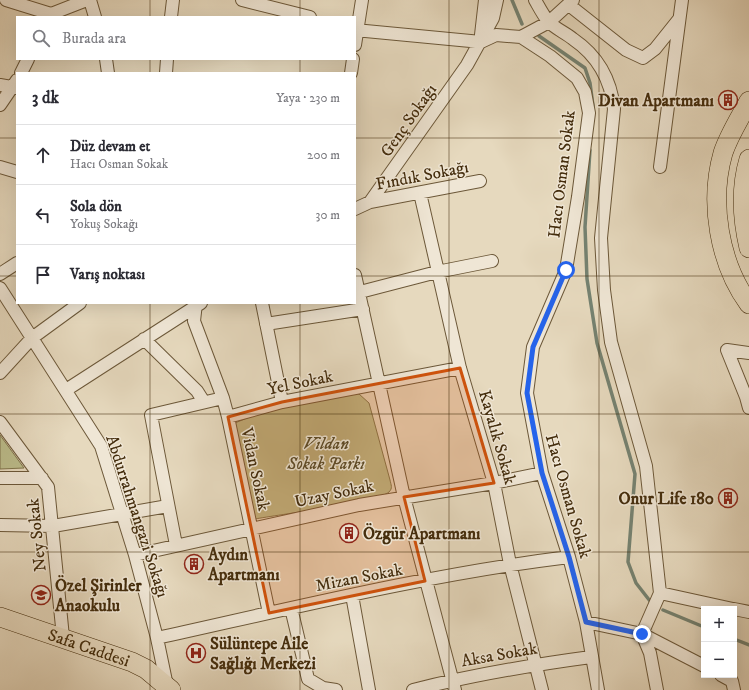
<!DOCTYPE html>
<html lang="tr">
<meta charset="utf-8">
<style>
body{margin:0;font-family:"IM FELL DW Pica",serif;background:#f7f7f7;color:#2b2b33}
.controls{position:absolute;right:12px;bottom:12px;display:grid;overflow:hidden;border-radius:0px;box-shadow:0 4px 16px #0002}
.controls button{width:36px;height:36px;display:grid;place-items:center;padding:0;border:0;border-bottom:1px solid #e1e1e2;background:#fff;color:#2b2b33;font:20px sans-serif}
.stop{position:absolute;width:12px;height:12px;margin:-9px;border:3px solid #2563eb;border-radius:50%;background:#fff}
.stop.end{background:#2563eb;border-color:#fff;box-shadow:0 1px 4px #0008}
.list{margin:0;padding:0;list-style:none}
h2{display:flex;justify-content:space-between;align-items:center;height:52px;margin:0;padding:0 16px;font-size:17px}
h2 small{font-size:13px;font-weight:400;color:#7c7c81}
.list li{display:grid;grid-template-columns:26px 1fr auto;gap:12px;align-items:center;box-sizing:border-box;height:60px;padding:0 16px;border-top:1px solid #e1e1e2}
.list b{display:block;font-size:15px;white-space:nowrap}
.list p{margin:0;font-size:13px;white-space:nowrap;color:#7c7c81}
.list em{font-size:13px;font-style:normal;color:#7c7c81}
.icon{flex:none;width:22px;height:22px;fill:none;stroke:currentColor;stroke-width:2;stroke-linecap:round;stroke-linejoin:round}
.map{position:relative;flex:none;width:749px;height:690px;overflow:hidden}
.search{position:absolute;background:#fff;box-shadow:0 4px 16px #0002;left:16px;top:16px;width:340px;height:44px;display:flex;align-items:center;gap:10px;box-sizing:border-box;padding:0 14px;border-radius:0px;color:#7c7c81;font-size:15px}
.panel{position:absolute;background:#fff;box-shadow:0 4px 16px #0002;left:16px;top:72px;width:340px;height:232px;border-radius:0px}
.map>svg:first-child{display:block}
.green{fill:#bcbd8c;stroke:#80754c}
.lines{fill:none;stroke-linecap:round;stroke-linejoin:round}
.stream{stroke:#758271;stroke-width:3.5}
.minor-casing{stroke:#6c5839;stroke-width:14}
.primary-casing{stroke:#442d0d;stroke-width:20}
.minor{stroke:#efe6d5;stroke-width:12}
.primary{stroke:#e6d9be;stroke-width:19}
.route{stroke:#2563eb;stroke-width:5}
.marked{fill:#cf520c;fill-opacity:0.2;stroke:#cf520c;stroke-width:3;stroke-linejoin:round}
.grid{fill:none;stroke:#442d0d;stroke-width:1;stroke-opacity:0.55}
.labels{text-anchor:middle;stroke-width:3;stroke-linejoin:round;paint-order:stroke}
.poi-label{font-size:17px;font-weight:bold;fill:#442d0d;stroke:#efe6d5;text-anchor:start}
.street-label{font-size:17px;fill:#442d0d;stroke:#efe6d5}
.park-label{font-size:17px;font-style:italic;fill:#5c4a26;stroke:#efe6d5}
</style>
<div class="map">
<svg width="749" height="690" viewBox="0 0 749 690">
<rect width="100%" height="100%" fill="#e6d9be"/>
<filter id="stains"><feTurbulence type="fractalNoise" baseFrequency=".005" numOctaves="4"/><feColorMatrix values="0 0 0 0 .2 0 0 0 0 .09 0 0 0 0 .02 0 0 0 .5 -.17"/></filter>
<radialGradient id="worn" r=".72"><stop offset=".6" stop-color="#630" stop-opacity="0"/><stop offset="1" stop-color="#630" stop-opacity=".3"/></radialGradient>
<path class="green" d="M353 393 359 394 369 403 390 480C391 485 393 488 389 492 378 502 276 515 255 519L235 423C272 406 313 401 353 393Z
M0 435 24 468 0 469Z"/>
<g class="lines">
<path class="stream" d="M512 0 522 24
M539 36 585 68 590 83 593 106
M590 150 585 227 587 279 597 343 635 474 628 562 636 583 650 601
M663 610 704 627
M734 639 749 645"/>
<g class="minor-casing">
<path id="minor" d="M6 0 51 14
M90 0 95 17
M242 0 310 17
M535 0C539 7 543 15 548 21 554 28 566 33 573 39 598 56 611 80 614 109L601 238 604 290 611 342 646 466 660 593 733 609
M569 5 626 50 643 58 655 49 679 19
M50 17 51 14 87 0
M171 17 173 0
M355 30 481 42
M481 35 485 0
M521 37 550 56 577 78 585 92 589 113 578 197 566 270 533 347 527 393 542 473 569 557 586 622 598 690
M481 42 496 35 521 37 549 22 573 0
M355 45 362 0
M106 59 108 73
M21 73 28 59
M166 73 167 59
M351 73 353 59
M0 85 17 88
M0 105 17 80
M0 167 17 172
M660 167 682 0
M420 193 460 368 494 483 510 564 542 690
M370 202 480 181
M355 209 370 202 467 65 493 18 497 0
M0 274 17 263
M355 275 404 497 455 690
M0 288 101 446 135 555 157 638 167 686
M360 292 437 272 492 261
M196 303 194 321 223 398 228 417 269 613
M262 303 282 402
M266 324 363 309
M144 339 197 391 204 402
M749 353 727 350 746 397 749 408
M0 373 32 338 80 303
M66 390 201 303
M228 417 282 402 460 368
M0 422 48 487 63 637
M0 478H42
M0 525 53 526 168 506
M176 545 151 415 223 398
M135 555 359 505 494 483 542 473
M352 595 369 690
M291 608 308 679 323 688 336 690
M734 609 749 612
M586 622 642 634 704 666
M157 638C293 608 430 574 569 557
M721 675 732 681 734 690
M413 690C472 675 531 665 591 657
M657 690 650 653 642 634 660 593"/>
</g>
<g class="primary-casing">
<g id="primary">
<path d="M749 101C740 118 729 135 723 153 709 202 719 263 749 304"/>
<path d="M749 159C740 189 742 218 749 248"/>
<path id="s1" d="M0 617 132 662 146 669 171 690"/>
</g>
</g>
<use href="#minor" class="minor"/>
<use href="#primary" class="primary"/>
</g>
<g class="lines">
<path class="route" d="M566 270 533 347 527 393 542 473 569 557 586 622 642 634"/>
</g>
<path class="marked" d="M460 368 494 483 404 497 425 581 269 613 228 417 282 402Z"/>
<path class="grid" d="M150 0V17M300 0V17M449 0V690M599 0V690M150 59V73M300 59V73M0 138H17M355 138H749M0 276H17M355 276H749M150 303V690M300 303V690M0 414H749M0 552H749"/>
<defs>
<g id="building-ring" transform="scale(1)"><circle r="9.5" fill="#efe6d5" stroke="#8f2418" stroke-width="1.5"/><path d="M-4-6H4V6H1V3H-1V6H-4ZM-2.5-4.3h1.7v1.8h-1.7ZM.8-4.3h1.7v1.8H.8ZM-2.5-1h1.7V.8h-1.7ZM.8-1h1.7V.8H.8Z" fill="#8f2418"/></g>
<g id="school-ring" transform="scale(1)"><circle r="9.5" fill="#efe6d5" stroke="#8f2418" stroke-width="1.5"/><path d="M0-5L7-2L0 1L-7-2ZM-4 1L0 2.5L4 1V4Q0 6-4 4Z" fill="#8f2418"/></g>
<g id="hospital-ring" transform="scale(1)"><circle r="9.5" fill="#efe6d5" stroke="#8f2418" stroke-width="1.5"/><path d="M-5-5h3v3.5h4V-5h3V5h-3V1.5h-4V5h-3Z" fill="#8f2418"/></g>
</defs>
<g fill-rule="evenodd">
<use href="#building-ring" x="728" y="100"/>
<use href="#building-ring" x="728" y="498"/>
<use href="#building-ring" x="349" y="533"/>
<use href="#building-ring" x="194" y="564"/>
<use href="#school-ring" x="41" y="595"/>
<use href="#hospital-ring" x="196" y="653"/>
</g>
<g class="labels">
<g class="poi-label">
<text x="714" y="106" text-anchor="end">Divan Apartmanı</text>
<text x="714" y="504" text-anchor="end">Onur Life 180</text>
<text x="363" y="539">Özgür Apartmanı</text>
<text x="208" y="560">Aydın<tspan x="208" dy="20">Apartmanı</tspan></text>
<text x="55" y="591">Özel Şirinler<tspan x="55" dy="20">Anaokulu</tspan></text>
<text x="210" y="649">Sülüntepe Aile<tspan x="210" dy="20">Sağlığı Merkezi</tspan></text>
</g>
<g class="street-label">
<text transform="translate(408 120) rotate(-55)" y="6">Genç Sokağı</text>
<text transform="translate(561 174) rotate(-83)" y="6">Hacı Osman Sokak</text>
<text transform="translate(422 175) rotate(-11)" y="6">Fındık Sokağı</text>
<text transform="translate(300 382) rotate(-12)" y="6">Yel Sokak</text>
<text transform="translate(498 437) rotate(74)" y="6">Kayalık Sokak</text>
<text transform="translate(256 469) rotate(78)" y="6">Vidan Sokak</text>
<text transform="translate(334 493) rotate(-12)" y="6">Uzay Sokak</text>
<text transform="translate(569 496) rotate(74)" y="6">Hacı Osman Sokak</text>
<text transform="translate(138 516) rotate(72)" y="6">Abdurrahmangazi Sokağı</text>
<text transform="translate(36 535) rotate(-96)" y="6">Ney Sokak</text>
<text transform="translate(359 577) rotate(-11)" y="6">Mizan Sokak</text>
<text dy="6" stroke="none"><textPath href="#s1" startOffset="94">Safa Caddesi</textPath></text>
<text transform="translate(499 654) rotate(-10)" y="6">Aksa Sokak</text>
</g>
<g class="park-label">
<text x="326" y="449">Vildan<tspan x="326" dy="20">Sokak Parkı</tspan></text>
</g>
</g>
<rect width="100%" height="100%" filter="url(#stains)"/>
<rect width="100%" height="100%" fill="url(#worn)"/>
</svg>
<div class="controls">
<button>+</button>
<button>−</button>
</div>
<div class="stop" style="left:566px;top:270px"></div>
<div class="stop end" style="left:642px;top:634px"></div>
<div class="search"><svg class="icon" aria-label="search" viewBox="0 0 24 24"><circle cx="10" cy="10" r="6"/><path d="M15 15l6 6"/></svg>Burada ara</div>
<section class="panel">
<h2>3 dk<small>Yaya · 230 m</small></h2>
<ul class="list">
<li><svg class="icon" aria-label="ahead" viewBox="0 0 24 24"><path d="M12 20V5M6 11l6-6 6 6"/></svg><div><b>Düz devam et</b><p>Hacı Osman Sokak</p></div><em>200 m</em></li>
<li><svg class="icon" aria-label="left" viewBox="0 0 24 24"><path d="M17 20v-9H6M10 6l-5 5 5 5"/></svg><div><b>Sola dön</b><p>Yokuş Sokağı</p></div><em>30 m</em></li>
<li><svg class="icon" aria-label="arrive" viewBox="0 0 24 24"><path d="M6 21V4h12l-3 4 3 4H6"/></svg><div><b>Varış noktası</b></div></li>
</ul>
</section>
</div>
